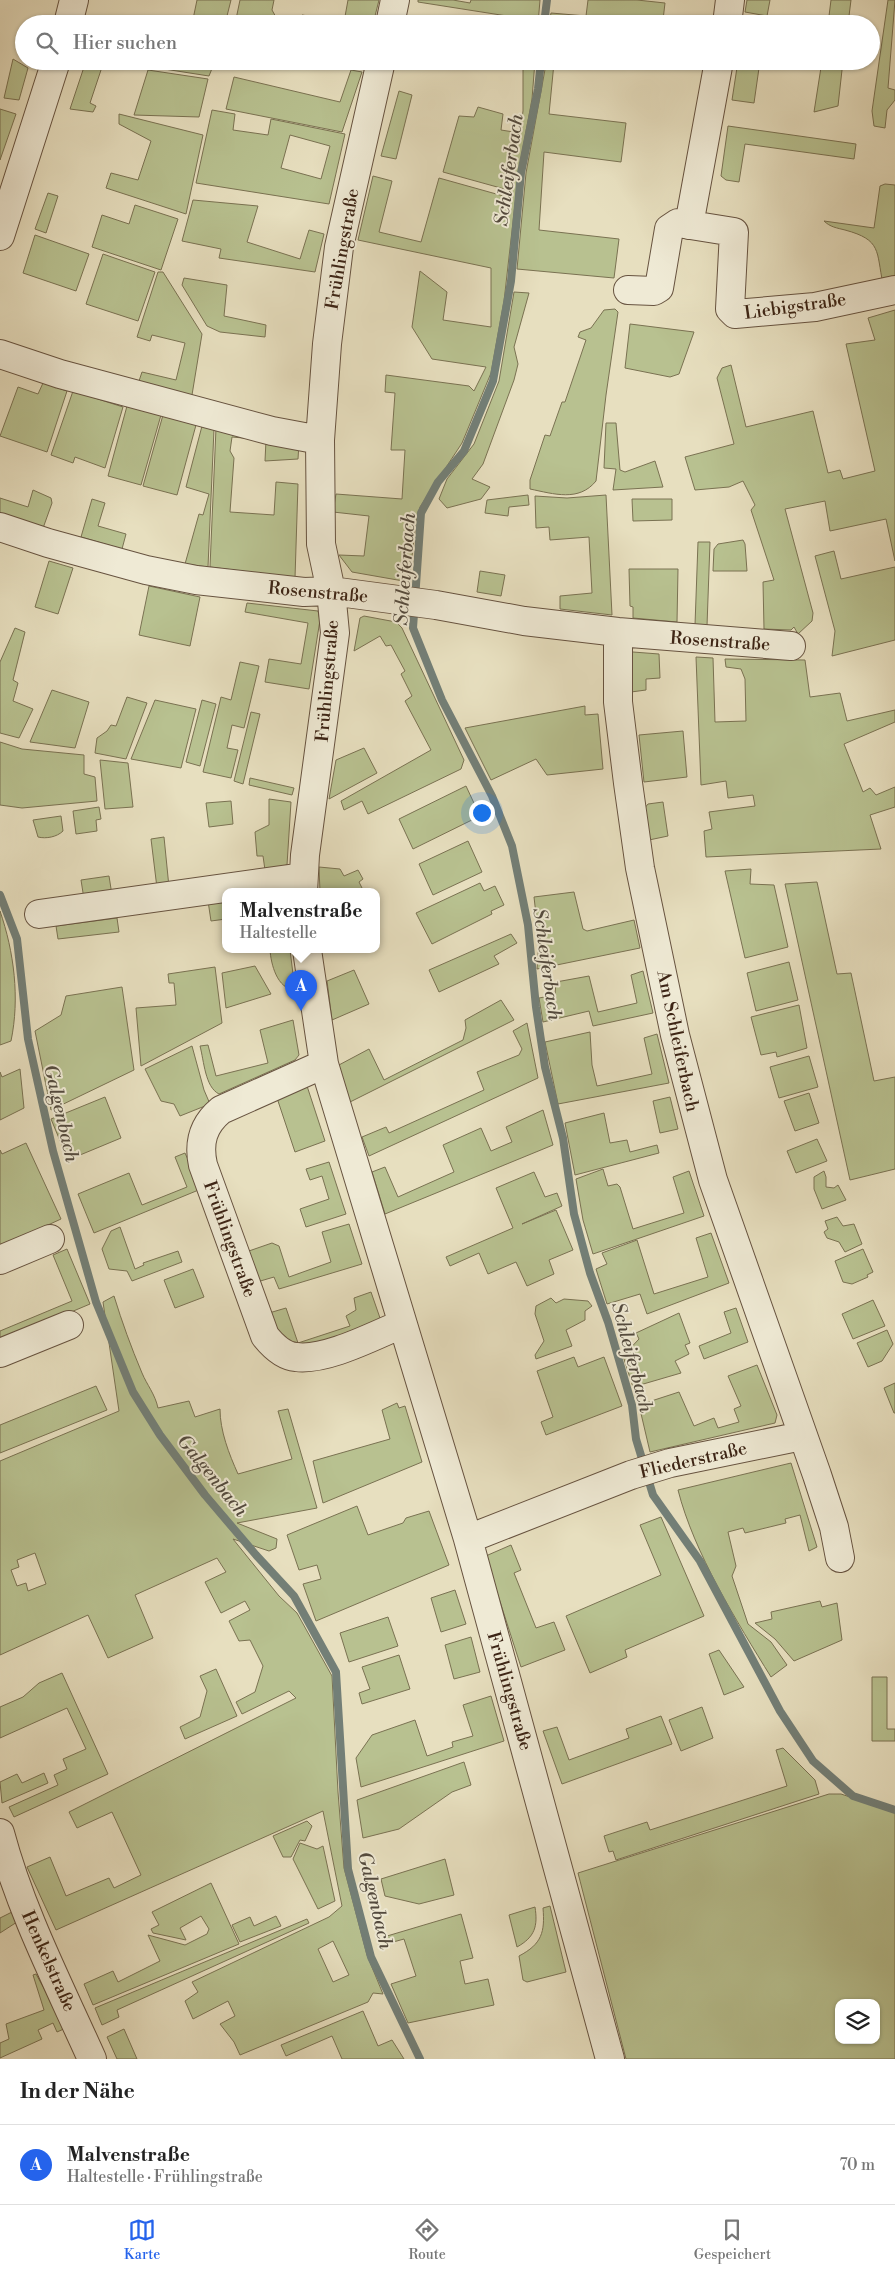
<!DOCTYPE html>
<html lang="de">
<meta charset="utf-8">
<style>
body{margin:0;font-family:"Libre Bodoni",serif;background:#f6f6f6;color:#222}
.controls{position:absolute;right:15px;bottom:15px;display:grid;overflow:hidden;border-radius:10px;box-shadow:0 1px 4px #0004}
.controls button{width:45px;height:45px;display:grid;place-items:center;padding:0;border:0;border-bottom:1px solid #e0e0e0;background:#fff;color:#222;font:25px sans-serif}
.you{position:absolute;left:481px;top:812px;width:18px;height:18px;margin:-12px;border:4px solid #fff;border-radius:50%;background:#1a73e8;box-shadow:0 0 0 8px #1a73e833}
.badge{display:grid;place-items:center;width:32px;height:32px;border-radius:50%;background:#2563eb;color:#fff;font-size:16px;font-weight:700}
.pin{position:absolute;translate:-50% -41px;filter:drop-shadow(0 1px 2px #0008)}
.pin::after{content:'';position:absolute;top:26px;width:18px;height:15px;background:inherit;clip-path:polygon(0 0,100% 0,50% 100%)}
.popup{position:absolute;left:222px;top:888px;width:158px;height:65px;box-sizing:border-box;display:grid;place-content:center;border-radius:10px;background:#fff;filter:drop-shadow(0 1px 4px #0005);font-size:16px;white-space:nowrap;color:#767676}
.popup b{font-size:19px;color:#222}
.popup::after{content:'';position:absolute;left:50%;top:100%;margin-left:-10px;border:10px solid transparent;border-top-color:#fff}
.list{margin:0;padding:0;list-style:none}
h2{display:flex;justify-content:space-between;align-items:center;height:65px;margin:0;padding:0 20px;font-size:21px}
h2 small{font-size:16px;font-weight:400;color:#767676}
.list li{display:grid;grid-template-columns:32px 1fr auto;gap:15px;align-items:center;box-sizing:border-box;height:80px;padding:0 20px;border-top:1px solid #e0e0e0}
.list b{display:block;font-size:19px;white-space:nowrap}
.list p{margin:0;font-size:16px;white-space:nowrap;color:#767676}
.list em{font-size:16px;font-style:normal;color:#767676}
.icon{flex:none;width:28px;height:28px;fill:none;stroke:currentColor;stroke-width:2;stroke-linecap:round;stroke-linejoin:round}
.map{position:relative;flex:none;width:895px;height:2059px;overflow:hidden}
.search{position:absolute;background:#fff;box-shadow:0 1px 4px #0004;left:15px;right:15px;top:15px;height:55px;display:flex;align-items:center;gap:12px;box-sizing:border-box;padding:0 18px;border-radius:28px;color:#767676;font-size:19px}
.sheet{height:145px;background:#fff}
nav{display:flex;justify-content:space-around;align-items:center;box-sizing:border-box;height:70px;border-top:1px solid #e0e0e0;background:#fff;font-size:14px;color:#767676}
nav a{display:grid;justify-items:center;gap:2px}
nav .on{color:#2563eb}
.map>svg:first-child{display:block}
.green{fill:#b8c190;stroke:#7a7252;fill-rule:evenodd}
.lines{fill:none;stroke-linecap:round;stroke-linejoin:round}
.stream{stroke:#737f77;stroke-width:8}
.street-casing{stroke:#675340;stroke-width:30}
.street{stroke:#efead5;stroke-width:28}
.labels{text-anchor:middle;stroke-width:4;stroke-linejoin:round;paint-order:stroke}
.street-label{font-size:18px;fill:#3c2415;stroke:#efead5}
.water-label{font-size:19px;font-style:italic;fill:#534a3e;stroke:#efead5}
</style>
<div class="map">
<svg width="895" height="2059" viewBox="0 0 895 2059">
<rect width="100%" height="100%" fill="#e7dfbf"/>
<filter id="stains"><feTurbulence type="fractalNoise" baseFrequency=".004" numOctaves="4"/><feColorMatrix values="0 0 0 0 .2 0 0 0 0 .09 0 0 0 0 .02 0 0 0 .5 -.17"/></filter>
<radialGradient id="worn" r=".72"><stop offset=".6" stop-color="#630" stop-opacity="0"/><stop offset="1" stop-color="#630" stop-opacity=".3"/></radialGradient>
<path class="green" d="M197 0H231L225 24H192Z
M240 0H274L272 10 277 19 298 24H235Z
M348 0H379L373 24H300L302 15 344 22Z
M418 0H453L470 3 471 0H540L538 24H525L526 19 418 2Z
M588 0H637L665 3 663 20 667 24H549L551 13 586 16Z
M747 0H770L767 16 745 12Z
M831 0H851L848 24H828Z
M888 0H895L888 88 895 90V100L887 110 885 128 874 126 872 111Z
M13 59 28 68 19 100 4 98Z
M86 61H104L90 103 96 106 93 112 70 109Z
M133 61H215L209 76 145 66Z
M523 61H535L532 99 519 169 504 301 491 373 462 443 420 507 416 522 409 582 352 572 339 555 364 556 369 516 333 512 336 494 402 499 405 450H391L395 393 385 392 386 375 469 386 474 391 486 367 432 359 412 327 420 271 447 292 443 320 491 327V268L358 240 373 176 392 181 379 232 421 242 439 178 507 197 508 190 443 172 459 116 474 117 478 107 503 114 501 130 520 133 523 111Z
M738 61H760L754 103 732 100Z
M822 61H843L838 106 814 112Z
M554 63 549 114 626 123 621 162 544 152 539 230 619 239 614 278 517 269 526 173 546 64Z
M148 70 208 79 199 117 134 115Z
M351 70 362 72 342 132 226 109 234 77 340 102Z
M399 91 412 95 396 159 381 156Z
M0 109 16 114 0 160Z
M212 110 235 114 233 130 268 135 271 119 345 134 329 204 196 183ZM290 135 330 146 321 179 281 168Z
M119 114 203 135 186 214 106 188 111 173 138 180 151 141 119 124Z
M728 126 856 144 854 159 745 144 739 182 726 180 721 176Z
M885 184 895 185V283L883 284C876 251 882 240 845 230 837 228 830 227 824 221L874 228 880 186Z
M48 193 58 196 46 233 35 229Z
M193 200 258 206 247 242 300 259 309 230 324 234 315 272 219 258 221 249 182 241Z
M135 205 178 219 161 270 92 247 102 215 129 224Z
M35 235 89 254 76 291 23 273Z
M103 254 155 272 138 321 86 304Z
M158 272H163L202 334 191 401 137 387 142 372 176 380 185 343 152 335 150 341 137 337Z
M184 278 227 285 224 316 266 325 265 337 220 332 207 326 182 285Z
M514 292 529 293 514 347 518 364 514 380 483 464 472 479 490 487 481 499 447 508 439 499 447 479 474 444 499 381Z
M615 309 618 312 606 395 596 481C579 502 554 494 530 489V480L545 435 550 436 562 402H565L586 340 578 337 580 332 591 328 604 310Z
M895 310V561L886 519 830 531 825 501 785 509 813 613 812 621 798 634 794 627 791 630 764 629 763 582 774 580 751 510 755 505 743 481 729 487 695 490 685 457 734 444 717 378 722 368 731 365 746 427 813 411 828 473 840 470 843 479 875 471 846 344 875 340 868 318Z
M630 324 694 332 679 374 670 377 625 368Z
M43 383 67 391 47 452 0 436 18 387 38 394Z
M73 391 123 407 105 468 75 457 73 463 51 455Z
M127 406 161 415 141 485 108 476Z
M163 415 196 425 177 495 143 486Z
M606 423H616L620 470 625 472 655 461 663 487 613 490 616 469 604 468Z
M202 426 214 429 208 567 185 564 199 514 203 515 209 494 186 487Z
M216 428 299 443 298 459 265 461 266 440 232 437 230 451 234 458 230 512 274 515 276 482 298 484 295 578 210 567Z
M33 490 51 498 52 503 42 531 0 517V498L28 507Z
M528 495 529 505 509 507 508 516 485 513 487 500Z
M606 495 612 615 560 609V596L592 593 589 537 550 540 549 527 536 528 535 496 567 498Z
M92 499 105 503 98 526 126 534 122 549 81 537Z
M632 499H672V520L633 521Z
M743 540 745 544 747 571H713L714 549 718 544Z
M698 542H710L707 626 695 625Z
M834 551 841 579 895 567V640L832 656 835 631 815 556Z
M49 561 73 568 58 614 35 607Z
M629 569H678L677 622 633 618V607L630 606Z
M480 571 505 575 501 596 477 592Z
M149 586 200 597 190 646 139 635Z
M247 603 318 611 320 620 309 689 265 682 269 659 301 664 308 623 245 612Z
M364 616 396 622 402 628 464 760 461 769 368 814 362 801 344 810 341 801 431 750 405 701 412 696 401 674 405 671 391 645 386 646 380 636 354 651 360 618Z
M15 628 25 632 13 680 18 683 13 701 33 709 19 738 0 733V662Z
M633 652 659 654 660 678 646 679V690L631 692 630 654Z
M696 657 713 658 715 722 746 721 745 679 741 669 726 667 725 659 805 660 810 697 840 693 847 721 895 710V722L844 744 863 792 870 788 876 795 895 787V807L870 815 881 849 706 857 704 831 712 829 709 812 755 806 753 795 728 798 726 781 701 785Z
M240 662 259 666 244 728 232 725 227 748 238 750 231 778 203 772 221 697 231 700Z
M52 690 89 702 75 748 30 742Z
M127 697 147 703 126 759 95 753 97 738 107 731 111 725 116 726Z
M155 700 196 709 181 768 131 759Z
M202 700 216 704 200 766 186 762Z
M585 706V715L598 714 603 769 547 775 536 759 491 780 465 728Z
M251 712 260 714 243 784 234 781Z
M683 731 687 777 644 782 639 735Z
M0 742 22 749 84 755V774L95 777 97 801 22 808 0 805Z
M364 748 377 773 329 799 336 760Z
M100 760 128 763 133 807 105 809Z
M250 778 294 788 292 795 249 785Z
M466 786 480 816 413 849 399 819Z
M269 799 291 802 287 865 265 870 263 856H257L255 832 269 825Z
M231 801 233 824 209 827 206 803Z
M663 802 668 836 649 840 644 809 648 804Z
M99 807 101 819 96 820 97 831 76 834 73 811Z
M61 816 63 831C57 837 46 839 38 837L33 820Z
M164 837 169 887 157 888 151 839Z
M468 841 482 872 433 895 419 864Z
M319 867 340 869 344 876 358 870 363 879 359 882 364 892H320Z
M751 869 750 884 774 885 788 947 745 958 725 871Z
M109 876 112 895 84 899 81 880Z
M817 882 837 974 851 973 874 1081 895 1077V1169L850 1180 785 884Z
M480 883 484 891 495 886 504 905 491 911 492 914 432 944 416 913Z
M574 892 583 929 587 931 634 920 640 948 537 969 539 941 534 897Z
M226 898V919L211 921 208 901Z
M0 911C14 952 20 998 11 1041L0 1045Z
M117 918 119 932 58 939 56 926Z
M511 934 517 943 494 956 499 964 439 992 429 970Z
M270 950H290L295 990C277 989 271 964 270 950Z
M789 962 798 1000 756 1011 747 973Z
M255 966 271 994 226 1008 222 973Z
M215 967 222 1023 141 1066 136 1008 176 1005 174 983H169L168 974Z
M354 970 369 1004 332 1020 327 981Z
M643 971 653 1013 593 1026 589 1011 543 1022 539 998 555 995 556 982 589 976 598 1012 637 1003 631 975Z
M122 987 134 1070 51 1110 35 1031 61 1015 66 996Z
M501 1000 514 1020 350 1102 337 1066 369 1049 384 1080 463 1040 466 1028 465 1020Z
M799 1005 807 1048 777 1057 776 1052 761 1055 751 1017Z
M293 1020 299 1055 295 1060 219 1094C205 1087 204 1061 200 1046L208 1045 216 1076 268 1063 260 1030Z
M527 1023 538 1078 369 1156 362 1137 386 1127 389 1133 484 1090 477 1072 519 1055 522 1049 513 1031Z
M590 1032 592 1065 597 1086 652 1074 644 1038 657 1034 669 1083 558 1104 545 1042Z
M192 1046 204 1090 210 1104 180 1116 174 1104 161 1101 145 1069Z
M809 1056 818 1087 779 1098 770 1067Z
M20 1069 24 1108 0 1120V1072L2 1077Z
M307 1086 325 1141 295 1152 277 1098Z
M809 1093 819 1123 795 1131 784 1101Z
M105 1097 121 1138 68 1160 51 1119Z
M670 1097 678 1129 660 1133 653 1101Z
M543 1110 553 1145 385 1214 372 1172 385 1167 398 1197 454 1172 443 1145 481 1128 491 1151 512 1142 506 1127Z
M604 1113 610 1143 627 1140 630 1152 657 1145 659 1153 575 1175 565 1123Z
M817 1139 827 1161 796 1173 787 1151Z
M26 1143 61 1219 0 1247V1150L2 1154Z
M185 1153 201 1189 94 1233 78 1194 129 1173 142 1205 187 1187 175 1157Z
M329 1162 346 1214 306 1227 300 1209 329 1199 322 1176 310 1180 306 1169Z
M603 1169 608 1186 617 1184 620 1187 633 1229 684 1213 673 1177 689 1171 704 1216 593 1254 583 1220 576 1179Z
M824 1171 826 1177V1187L834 1188 838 1185 846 1200 822 1209 814 1189V1177Z
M534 1172 545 1197 557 1193 562 1206 522 1224 556 1210 573 1250 549 1260 554 1274 527 1286 516 1262 488 1274 479 1253 450 1266 446 1257 513 1228 496 1188Z
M837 1217 843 1226 854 1224 862 1244 845 1252 839 1242 827 1238 824 1232 828 1229 825 1221Z
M349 1224 362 1264 279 1289 274 1277 257 1282 246 1252 272 1243 279 1246 289 1277 331 1262 322 1232Z
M120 1227 135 1269 144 1265 143 1263 178 1251 182 1262 132 1281 127 1271 109 1269 102 1249 111 1231Z
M711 1233 729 1283 647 1314 640 1294 607 1304 596 1269 607 1264 602 1253 637 1240 654 1294 708 1277 696 1238Z
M67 1249 90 1304 0 1342V1331L72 1301 53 1255Z
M863 1249 873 1272 867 1275 868 1277 852 1284 843 1282 835 1261Z
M193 1269 204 1297 175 1308 164 1280Z
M371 1292 380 1318C369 1328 356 1331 341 1336 308 1348 283 1352 269 1313L286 1308 298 1343 350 1326 346 1316 356 1310 354 1298Z
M114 1296C122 1322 131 1347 142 1373 147 1385 155 1394 158 1408L189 1401 195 1417 220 1409C220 1431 229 1454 238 1474L292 1459 278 1411 288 1409 317 1508 237 1523 277 1539 276 1548 269 1551 233 1539 279 1596 297 1613 332 1676 338 1792 344 1868 367 1955 383 1994 373 1993 368 2002 240 2055 234 2042 220 2024 235 2016 228 2001 193 2019 185 2001 198 1992 192 1982 329 1917 342 1906 323 1811 56 1930 27 1867 50 1857 66 1896 109 1878 114 1888 141 1875 112 1812 77 1828 69 1812 296 1698 289 1691 242 1714 236 1702 255 1692 263 1666 250 1640 239 1641 229 1621 250 1610 245 1601 221 1613 205 1582 226 1572 217 1558 135 1595 153 1638 108 1658 88 1615 0 1655V1461L119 1411 103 1302ZM35 1553 46 1584 28 1591 26 1583 17 1586 11 1570 19 1567 17 1560ZM333 1941 349 1975 333 1982 318 1949Z
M551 1298 556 1303 564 1299 588 1301 592 1306 585 1311V1320L566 1330 572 1346 536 1359 535 1355 544 1341 535 1314 536 1306Z
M873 1300 885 1326 853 1339 842 1314Z
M736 1308 748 1342 704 1359 699 1346 731 1333 724 1312Z
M679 1313 690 1343 685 1345 689 1354 675 1361 681 1373 633 1387 623 1356 639 1339 636 1333Z
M887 1330 893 1344 882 1361 868 1367 857 1343Z
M574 1357 578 1367 604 1357 622 1406 546 1435 541 1422 553 1417 537 1371Z
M757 1365 777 1415 775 1423 650 1452 639 1405 679 1392 694 1426 714 1418 718 1428 739 1422 734 1409 741 1406 728 1376Z
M895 1383V1413H894L884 1388Z
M96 1386 107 1410 0 1453V1425Z
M397 1403 399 1408 405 1406 422 1462 323 1503 313 1461 390 1439 382 1410Z
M791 1463 817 1547 809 1551 800 1515 785 1519 786 1523 745 1533 743 1528 728 1532 736 1566 732 1576 748 1624 771 1642 787 1665 771 1677C737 1622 694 1553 678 1490Z
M357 1506 368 1535 403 1523 406 1518 429 1511 449 1565 316 1621 303 1584 321 1579 317 1565 299 1570 287 1535Z
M661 1517 704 1616 625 1650 627 1657 590 1673 566 1616 661 1575 640 1525Z
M511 1545 521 1570 514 1573 536 1628 554 1622 565 1650 521 1667 486 1558 488 1555Z
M455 1590 466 1624 441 1632 431 1598Z
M820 1601 822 1607 837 1603 842 1640 794 1661 775 1639 755 1623 772 1619 771 1612Z
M388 1617 398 1646 349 1662 340 1633Z
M471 1637 480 1672 454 1679 445 1645Z
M719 1650 744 1687 724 1695 709 1654Z
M399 1655 410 1689 362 1704 359 1693 370 1689 362 1667Z
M216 1669 237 1716 185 1739 180 1727 200 1717 207 1691 200 1676Z
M62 1673 108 1774 14 1817 9 1807 58 1785 54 1775 67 1769 63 1759 86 1749 67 1708 0 1738V1707L23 1697 39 1683Z
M872 1677H887V1729H895V1741H872Z
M491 1696 504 1741 361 1787 356 1758 372 1735 415 1720 427 1756 453 1747 452 1742 473 1736 463 1705Z
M702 1707 713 1738 681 1751 669 1720Z
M661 1716 672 1744 562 1784 543 1731 557 1727 569 1760 629 1738 626 1729Z
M783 1748 815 1780 819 1794 616 1860 613 1851 609 1852 604 1836 647 1822 650 1830 787 1786 776 1750Z
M464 1762 471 1785 452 1792 399 1829 363 1838 357 1800Z
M44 1773 48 1783 2 1803 0 1782 17 1774 22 1783Z
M829 1794H841L895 1812V2059H626L578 1873ZM839 2003H876V2040H839Z
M307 1821 312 1826 305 1841 300 1840 291 1857H283L273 1836Z
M300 1843 317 1849 323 1846 335 1901 318 1909 293 1859Z
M445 1859 454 1895 419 1904 385 1896 381 1879Z
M211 1883 239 1944 93 2005 84 1984 113 1971 118 1982 160 1961 148 1935 185 1945 207 1934 209 1929 201 1916 180 1928 186 1940 153 1933 151 1929 159 1925 152 1912Z
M550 1906 566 1972 527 1982 523 1980 519 1956C542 1944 545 1932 543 1908Z
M535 1907C538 1926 535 1937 517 1947L509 1915Z
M12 1912 17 1922 0 1933V1918Z
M461 1914 473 1958 460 1961 465 1984 488 1979 494 2005 408 2023 391 1984 416 1976 404 1939 379 1946 377 1939Z
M276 1916 281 1926 240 1942 232 1925 250 1917 254 1926Z
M307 1919 309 1923 117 2010 119 2017 102 2025 95 2008Z
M36 1974 66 2028 57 2032 53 2023 38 2030 42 2039 0 2058V2043L9 2039 6 2024 44 2010 33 1975Z
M363 2011 378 2046 392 2040 404 2059H342L332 2036 286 2056 281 2045Z
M124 2029 137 2059H117L107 2037Z"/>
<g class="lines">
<path class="stream" d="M544 24 547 0
M541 61 538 89 521 173 511 281 493 381 464 451 438 482 421 513 413 628 442 700 492 796 512 846 528 925 536 1007 545 1067 563 1138 574 1214 590 1273 608 1322 632 1405 636 1439 653 1495 700 1561 780 1711 813 1761 853 1796 895 1810
M0 895 17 939 28 1039 53 1151 96 1302 133 1392 160 1435 205 1495 256 1555 294 1596 336 1672 348 1869 371 1957 420 2059"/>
<g class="street-casing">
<path id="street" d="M68 24 74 0
M390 24 395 0
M727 24 730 0
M689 225 719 61
M0 236 56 61
M628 290 654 291 659 288 669 229 678 223 734 232 730 309 735 314 815 307 895 290
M0 354 60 374 272 431 320 440
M0 527 48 543 146 570 196 580 304 592 331 591 436 605 524 621 618 632 791 646
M618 632V702L628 783 640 868 675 1035 713 1180 817 1475 834 1527 840 1558
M303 892 305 855 335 633 331 591 321 544 320 440 327 344 339 247 381 61
M39 914 303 877
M307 950 324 1064 468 1539 610 2059
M324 1064 221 1110C203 1125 198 1142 203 1165L265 1336C273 1346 283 1356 296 1357 326 1361 373 1336 402 1324
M0 1260 50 1239
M0 1353 69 1325
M468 1539 631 1475 670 1463 802 1436
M0 1833C21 1912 59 1985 92 2059"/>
</g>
<use href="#street" class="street"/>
</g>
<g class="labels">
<g class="street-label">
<text transform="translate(342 249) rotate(-80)" y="6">Frühlingstraße</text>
<text transform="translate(795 306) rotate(-8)" y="6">Liebigstraße</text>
<text transform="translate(318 592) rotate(5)" y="6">Rosenstraße</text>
<text transform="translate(720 641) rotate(4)" y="6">Rosenstraße</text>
<text transform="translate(327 681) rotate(-85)" y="6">Frühlingstraße</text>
<text transform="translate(678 1041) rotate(78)" y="6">Am Schleiferbach</text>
<text transform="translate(230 1239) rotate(70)" y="6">Frühlingstraße</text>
<text transform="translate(693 1460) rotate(-13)" y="6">Fliederstraße</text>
<text transform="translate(510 1691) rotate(74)" y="6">Frühlingstraße</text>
<text transform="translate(49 1961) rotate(66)" y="6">Henkelstraße</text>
</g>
<g class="water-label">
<text transform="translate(508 170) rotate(-82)" y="7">Schleiferbach</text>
<text transform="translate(404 569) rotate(-86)" y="7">Schleiferbach</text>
<text transform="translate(548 964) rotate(82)" y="7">Schleiferbach</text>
<text transform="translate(62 1113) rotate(77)" y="7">Galgenbach</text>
<text transform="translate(633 1357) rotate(75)" y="7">Schleiferbach</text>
<text transform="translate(213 1475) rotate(51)" y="7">Galgenbach</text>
<text transform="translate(376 1900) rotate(77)" y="7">Galgenbach</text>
</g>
</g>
<rect width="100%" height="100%" filter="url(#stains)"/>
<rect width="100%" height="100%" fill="url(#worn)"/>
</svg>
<div class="controls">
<button><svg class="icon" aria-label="layers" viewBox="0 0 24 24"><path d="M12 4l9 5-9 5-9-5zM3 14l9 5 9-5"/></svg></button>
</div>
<div class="you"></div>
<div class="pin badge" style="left:301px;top:1011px">A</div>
<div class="popup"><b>Malvenstraße</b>Haltestelle</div>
<div class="search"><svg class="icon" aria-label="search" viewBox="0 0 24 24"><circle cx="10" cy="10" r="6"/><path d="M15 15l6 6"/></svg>Hier suchen</div>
</div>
<section class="sheet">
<h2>In der Nähe<small></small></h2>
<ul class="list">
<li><span class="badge">A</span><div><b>Malvenstraße</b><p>Haltestelle · Frühlingstraße</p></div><em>70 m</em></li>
</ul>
</section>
<nav>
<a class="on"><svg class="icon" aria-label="map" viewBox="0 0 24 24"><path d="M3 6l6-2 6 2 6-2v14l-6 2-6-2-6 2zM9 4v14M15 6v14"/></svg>Karte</a>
<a><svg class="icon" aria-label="directions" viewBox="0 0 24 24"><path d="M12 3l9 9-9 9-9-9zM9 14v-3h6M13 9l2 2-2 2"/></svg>Route</a>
<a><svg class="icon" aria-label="saved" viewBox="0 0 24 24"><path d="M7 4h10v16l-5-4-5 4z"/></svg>Gespeichert</a>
</nav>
